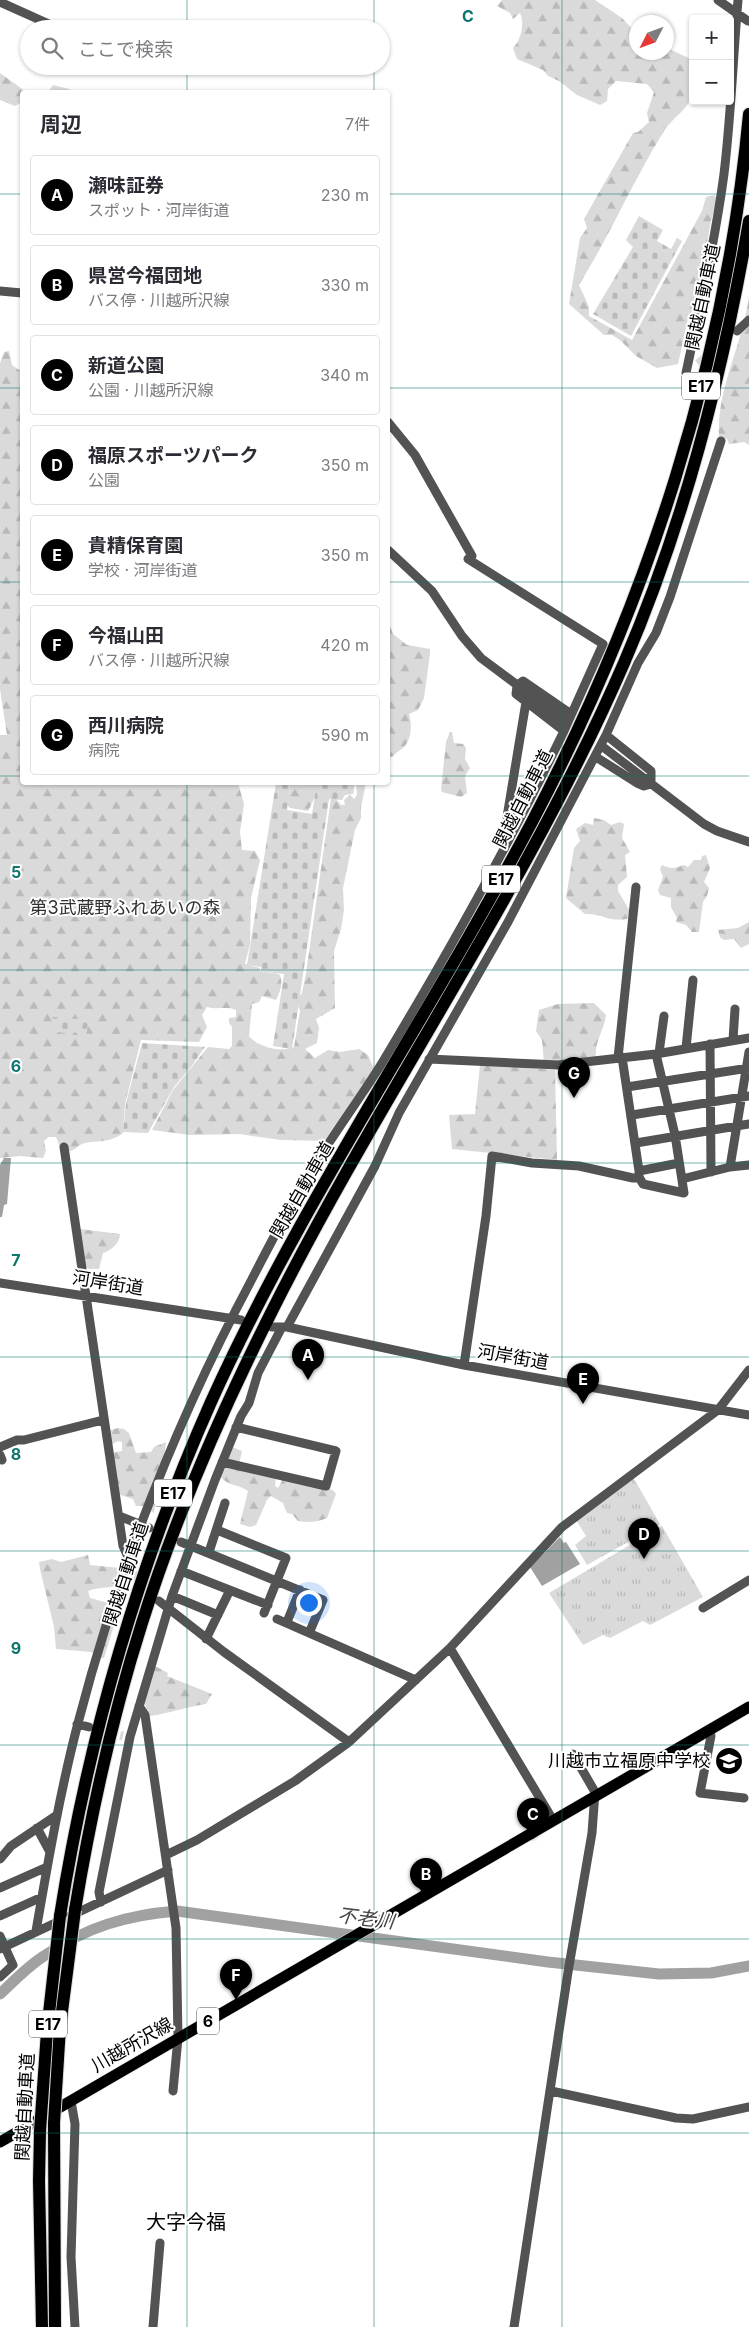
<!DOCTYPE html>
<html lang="ja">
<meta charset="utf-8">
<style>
body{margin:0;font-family:Inter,"Noto Sans JP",sans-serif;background:#f2f2f3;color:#2b2b33}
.controls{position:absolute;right:15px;top:15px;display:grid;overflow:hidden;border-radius:5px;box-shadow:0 1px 4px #0004}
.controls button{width:45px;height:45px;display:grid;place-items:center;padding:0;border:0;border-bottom:1px solid #e1e1e2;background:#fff;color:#2b2b33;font:25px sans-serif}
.compass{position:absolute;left:629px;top:15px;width:45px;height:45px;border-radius:50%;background:#fff;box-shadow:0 1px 4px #0004;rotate:228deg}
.you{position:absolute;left:308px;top:1602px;width:18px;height:18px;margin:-12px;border:4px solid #fff;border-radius:50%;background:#1a73e8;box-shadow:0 0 0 8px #1a73e833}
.badge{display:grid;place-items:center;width:32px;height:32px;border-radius:50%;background:#000;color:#fff;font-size:16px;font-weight:700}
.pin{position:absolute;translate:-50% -41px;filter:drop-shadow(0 1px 2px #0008)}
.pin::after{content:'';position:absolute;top:26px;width:18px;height:15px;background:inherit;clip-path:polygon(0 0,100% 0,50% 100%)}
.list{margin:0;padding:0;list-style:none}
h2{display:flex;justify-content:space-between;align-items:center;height:65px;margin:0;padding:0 20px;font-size:21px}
h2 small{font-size:16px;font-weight:400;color:#7c7c81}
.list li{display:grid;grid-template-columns:32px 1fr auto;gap:15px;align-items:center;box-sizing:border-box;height:80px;margin:0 10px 10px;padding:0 10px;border:1px solid #e1e1e2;border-radius:5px}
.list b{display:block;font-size:19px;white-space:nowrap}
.list p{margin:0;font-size:16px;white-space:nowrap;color:#7c7c81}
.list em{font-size:16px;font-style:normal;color:#7c7c81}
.icon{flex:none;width:28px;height:28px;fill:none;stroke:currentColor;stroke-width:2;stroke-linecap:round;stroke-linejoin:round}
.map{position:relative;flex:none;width:749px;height:2327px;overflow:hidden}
.search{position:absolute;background:#fff;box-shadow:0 1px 4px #0004;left:20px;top:20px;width:370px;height:55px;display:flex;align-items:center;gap:12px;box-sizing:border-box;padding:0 18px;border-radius:28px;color:#7c7c81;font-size:19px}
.panel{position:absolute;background:#fff;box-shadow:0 1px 4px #0004;left:20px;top:90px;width:370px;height:695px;border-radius:5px}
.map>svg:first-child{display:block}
.forest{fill:url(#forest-firs)}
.cemetery{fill:url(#cemetery-stones)}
.park{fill:url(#park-tufts)}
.water{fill:#a1a1a1}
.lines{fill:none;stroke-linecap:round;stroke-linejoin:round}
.river{stroke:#a1a1a1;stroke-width:11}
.minor-tunnel{stroke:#d9d9d9;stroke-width:9;stroke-dasharray:9 4.5;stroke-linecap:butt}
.major-casing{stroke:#dbdbdb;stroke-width:12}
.highway-casing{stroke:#dbdbdb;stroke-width:14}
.minor{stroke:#535353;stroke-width:9}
.major{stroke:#000;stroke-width:11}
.highway{stroke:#000;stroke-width:12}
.highway-bridge-casing{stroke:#dbdbdb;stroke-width:14;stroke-linecap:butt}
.highway-bridge{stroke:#000;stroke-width:12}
.grid{fill:none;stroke:#0f766e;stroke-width:1;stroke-opacity:0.55}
.labels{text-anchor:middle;stroke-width:4;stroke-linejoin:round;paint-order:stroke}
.shield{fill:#fff;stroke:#4c4c4c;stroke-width:1}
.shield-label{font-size:16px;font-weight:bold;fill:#000}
.street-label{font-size:18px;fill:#000;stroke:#fff}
.park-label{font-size:18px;fill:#313131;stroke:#fff}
.poi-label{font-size:18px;fill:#000;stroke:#fff;text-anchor:end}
.water-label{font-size:19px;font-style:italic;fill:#424242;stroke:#fff}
.quarter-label{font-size:20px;fill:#000;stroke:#fff}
.grid-label{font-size:16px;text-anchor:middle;font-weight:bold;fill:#0f766e;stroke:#fff;stroke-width:4;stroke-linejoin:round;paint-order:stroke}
</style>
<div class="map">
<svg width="749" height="2327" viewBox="0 0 749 2327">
<defs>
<pattern id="forest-firs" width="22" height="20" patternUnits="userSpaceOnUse" patternTransform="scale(1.25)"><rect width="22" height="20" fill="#dadada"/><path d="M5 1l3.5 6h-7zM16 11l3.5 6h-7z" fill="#b9b9b9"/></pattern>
<pattern id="cemetery-stones" width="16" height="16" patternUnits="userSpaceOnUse" patternTransform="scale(1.25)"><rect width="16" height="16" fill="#dadada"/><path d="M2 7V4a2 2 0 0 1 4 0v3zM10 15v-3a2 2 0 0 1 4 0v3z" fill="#b9b9b9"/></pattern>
<pattern id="park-tufts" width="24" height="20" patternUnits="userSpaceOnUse" patternTransform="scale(1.25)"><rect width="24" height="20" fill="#dadada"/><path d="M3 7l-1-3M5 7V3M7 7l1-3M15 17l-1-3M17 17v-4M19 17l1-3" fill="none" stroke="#b9b9b9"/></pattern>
</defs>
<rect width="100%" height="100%" fill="#fff"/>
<path class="forest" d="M502 0H595L622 18 636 33V52H666L667 48 693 60C693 71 695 85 692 95 688 110 672 118 664 131 633 181 610 235 579 285L589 307V316L632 340 702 211 706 197 715 195 717 201 711 221 703 266V279L692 315 688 319 678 364 657 368 636 356 620 340 612 335H604L569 304 580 238 587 228 584 219 633 133 638 132 649 122 647 113 654 92 647 84 616 81 608 89 607 101 600 105 577 95 559 81 548 76 543 70 517 59 513 48C521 40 525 24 520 13L513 19 510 13 497 6Z
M0 73 25 91 22 92V102L15 106 0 100Z
M53 85 69 89 74 92H48Z
M749 295V445L744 442 729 444 727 439 719 437C716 389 744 342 749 295Z
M9 351 12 365 22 372V782L238 783 244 804 240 832 242 850 255 851 260 860 251 898 250 944 245 964 260 968V971L279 974C284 982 280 992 276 1000L262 996 259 1002 252 1004 249 1036C258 1047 280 1053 294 1047L300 1011 296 1000 302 993 306 973 331 798 336 799 341 805H345L344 800 350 795 354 799 357 795 356 783H366L361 807V818L355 830 343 888 344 910 341 929 334 951 335 1008 316 1019 319 1028 317 1043 305 1049 315 1058 328 1050 340 1052 359 1049 368 1055 374 1069 324 1141 281 1140 239 1134 190 1135 152 1130 173 1090 208 1047 229 1049 232 1046V1027L229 1023V1018L236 1017V1010C227 1006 217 1010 207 1007L202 1015 207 1027 199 1042 141 1040 125 1104 123 1133C108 1145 90 1139 80 1145 73 1150 71 1152 62 1152L56 1137H49L44 1141 46 1151 43 1158 20 1156 0 1158V735H7L0 689V363L4 352Z
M388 621 393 634 407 645 430 649V654L424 698 418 710 409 714C412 724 412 738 404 747 400 751 396 752 392 757L388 756Z
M450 732H452L454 743 463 744 466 748 465 759 470 768 465 776 467 793 461 797 442 792 441 789 446 742Z
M290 783H319V789L308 811 290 808 285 803V797L289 794Z
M594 818 604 820 611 825 620 822 624 824 622 838 630 852 625 855 627 877 618 885V891L631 913 627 919C606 922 603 913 585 914L566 898 574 848 580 841 576 829 585 823 593 825Z
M706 855 710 868 704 882 709 888 707 896 703 902 699 932H692L686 925 676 922 677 918 671 907V898L660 895 658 890 663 877 660 869 662 865C673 870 674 868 684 865L688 867 694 860H701L702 856Z
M749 922V944L741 948 734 939 724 940 720 937 718 930 738 928Z
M594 1003 606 1015C604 1031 594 1042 596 1058L544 1063 542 1040 536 1031 539 1010 558 1004Z
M480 1065 555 1070 557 1160 452 1149 449 1115 475 1114Z
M80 1229 120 1234C120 1243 112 1250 103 1253L99 1269H89L82 1264Z
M118 1428 124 1429 129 1433 136 1453 151 1452 154 1447 166 1442 160 1495 155 1503 154 1513 143 1506H136L133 1499 118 1494 111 1453 122 1451V1442L118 1441 112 1444 107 1431Z
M224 1465 276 1477 275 1486 278 1488 283 1479 333 1490 336 1494 327 1518C318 1522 307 1523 298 1521L292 1514 287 1513 283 1503 271 1496 267 1500 256 1525 250 1527 240 1524 248 1491C238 1484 227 1486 220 1476Z
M88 1555 90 1565 120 1568 128 1573 124 1584C112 1589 100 1586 88 1591L90 1598 116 1605 119 1609 104 1658H100L91 1652 56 1649 54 1627 40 1569 39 1562 52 1559 61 1562Z
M155 1666 168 1673 167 1676 212 1694 206 1704C187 1707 170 1713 150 1716L144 1701Z"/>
<path class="cemetery" d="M639 216 663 230 657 241 671 249 677 238 682 241 631 336 593 314 633 247 626 240Z
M276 783H290L287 810 312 814 317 783H355L353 794 345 795 342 800 329 799 292 1049 273 1046 284 974 261 971V967L247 965Z
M52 1017 89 1019 86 1037 53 1031Z
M142 1043 205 1047 191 1067 174 1087 148 1133 123 1132 126 1103Z"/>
<path class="park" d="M232 1447 242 1451 239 1464 225 1460Z
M633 1477 660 1524 587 1565 575 1545 586 1536 576 1520Z
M662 1526 703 1597 650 1625 643 1621 610 1638 603 1635 583 1645 549 1593Z"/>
<path class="water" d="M4 1158H11L7 1204 4 1205 2 1217H0V1165Z
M560 1537 564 1543 566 1542 580 1564 542 1586 530 1567Z"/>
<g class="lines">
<path class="river" d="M0 1994C14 1981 28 1966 44 1956 86 1927 127 1915 177 1911L548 1962 659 1974 711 1973 749 1966"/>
<path class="minor-tunnel" d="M698 364 727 340
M133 1574 155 1597
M107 1732 123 1736"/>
<g class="major-casing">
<path id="major" d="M0 2142 749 1707"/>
</g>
<g class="highway-casing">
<path id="highway" d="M75 1910C91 1813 112 1717 142 1623 176 1515 222 1410 273 1309 383 1090 526 889 624 663 685 522 723 372 749 221
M60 1916C88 1739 138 1566 211 1402 302 1200 430 1016 533 820 648 601 726 361 749 114
M54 2123 55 2327
M40 2131 39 2181 42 2327"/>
</g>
<path class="minor" d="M718 0 748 21
M0 2 60 29
M0 291 22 293
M737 331 749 320
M686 373C700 307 715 241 724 174 731 116 733 58 738 0
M388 422 415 455 472 556
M388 550 432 591 462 636 481 658 567 722
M468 559 603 644 564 731
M603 747 704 824 717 831 749 842
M596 757 637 783 644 786 651 784V771L606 735
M520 818 507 817 526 702
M733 1040 735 1009
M710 1044 711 1172
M686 1048 693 980
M659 1053 664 1016
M622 1057 639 1171 679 1163
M618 1058 636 887
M429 1059 558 1065 656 1054 749 1038
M627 1087 749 1068
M632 1115 749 1096
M636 1143 749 1124
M64 1147 123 1546 128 1557
M730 1167 749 1052
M639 1177 643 1184 684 1193 675 1135 656 1054
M682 1179 730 1167 749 1165
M0 1283 241 1320
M272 1327H287L464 1365 749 1415
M287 1327 375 1166 399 1113 508 922 606 735 638 663 656 633 670 597 721 441
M464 1365 486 1216 492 1156 532 1163 579 1166 633 1178 639 1177V1171
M0 1447 17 1440H24L103 1420
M0 1455 2 1460
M222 1462 326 1486 336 1451 236 1427
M119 1516 149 1528
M217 1530 286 1558 264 1613
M181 1542 323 1600 310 1631
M209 1552 225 1503
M181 1571 268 1605
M172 1596 218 1615
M159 1601 224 1652 349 1742
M703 1608 749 1580
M277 1619 416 1680
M287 1622 300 1590
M206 1639 230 1590
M450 1648 553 1820
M139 1706 145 1715 176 1928 178 2038 173 2091
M77 1724 89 1727
M709 1730 711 1736 700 1793 744 1798
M37 1828 50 1852
M166 1855 197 1840 295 1781 349 1742 450 1648 562 1527 718 1410 749 1370
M0 1859 11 1846 57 1815
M0 1888 47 1867
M101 1902 99 1892 130 1737 172 1596 215 1480 241 1416 249 1403 258 1373 282 1327
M0 1916 42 1897
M36 1931C48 1862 60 1792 78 1723 118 1569 177 1420 252 1279 272 1240 293 1200 316 1163 337 1129 361 1097 382 1063 447 955 509 845 564 731L516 694 517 686 523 681 571 714
M0 1936 13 1965 0 1977
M0 1949 168 1870
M551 2091 676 2118 693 2119 749 2107
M71 2101 75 2124 71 2257 75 2327
M153 2327 160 2243
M514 2327 568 1972 592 1833 595 1792 573 1754"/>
<use href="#major" class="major"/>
<use href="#highway" class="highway"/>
<g class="highway-bridge-casing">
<path id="highway-bridge" d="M54 2123 60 2027 75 1910
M40 2131 47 2031 60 1916"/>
</g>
<use href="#highway-bridge" class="highway-bridge"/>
</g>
<path class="grid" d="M187 0V29M374 0V29M562 0V2327M187 66V92M374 66V92M0 194H22M388 194H749M0 388H22M388 388H749M0 582H22M388 582H749M0 776H22M388 776H749M187 782V2327M374 782V2327M0 970H749M0 1163H749M0 1357H749M0 1551H749M0 1745H749M0 1939H749M0 2133H749"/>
<defs>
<g id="school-disc" transform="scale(1.4375)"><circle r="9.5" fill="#000" stroke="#fff"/><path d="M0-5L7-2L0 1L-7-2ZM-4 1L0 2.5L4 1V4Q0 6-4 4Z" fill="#fff"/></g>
</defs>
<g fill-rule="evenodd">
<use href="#school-disc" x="729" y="1761"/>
</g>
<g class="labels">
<g class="shield">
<rect x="682" y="372.5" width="38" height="27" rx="4"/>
<rect x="482" y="865.5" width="38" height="27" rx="4"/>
<rect x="154" y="1479.5" width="38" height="27" rx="4"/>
<rect x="197" y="2007.5" width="22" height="27" rx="4"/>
<rect x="29" y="2010.5" width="38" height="27" rx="4"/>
</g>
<g class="shield-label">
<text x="701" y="392">E17</text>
<text x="501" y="885">E17</text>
<text x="173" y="1499">E17</text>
<text x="208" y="2027">6</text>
<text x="48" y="2030">E17</text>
</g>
<g class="street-label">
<text transform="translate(703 297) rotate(-78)" y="6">関越自動車道</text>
<text transform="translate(523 799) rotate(-63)" y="6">関越自動車道</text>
<text transform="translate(302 1190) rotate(-60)" y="6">関越自動車道</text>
<text transform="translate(108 1283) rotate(9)" y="6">河岸街道</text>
<text transform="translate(513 1357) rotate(10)" y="6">河岸街道</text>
<text transform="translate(126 1574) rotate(-72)" y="6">関越自動車道</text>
<text transform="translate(132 2045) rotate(-30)" y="6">川越所沢線</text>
<text transform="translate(25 2107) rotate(-87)" y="6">関越自動車道</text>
</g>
<g class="park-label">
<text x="125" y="914">第3武蔵野ふれあいの森</text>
</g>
<g class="poi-label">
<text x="710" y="1767">川越市立福原中学校</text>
</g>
<g class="water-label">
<text transform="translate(366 1918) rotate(7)" y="7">不老川</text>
</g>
<g class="quarter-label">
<text x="186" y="2229">大字今福</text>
</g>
</g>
<g class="grid-label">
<text x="468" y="22">C</text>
<text x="16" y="878">5</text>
<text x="16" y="1072">6</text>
<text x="16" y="1266">7</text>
<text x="16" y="1460">8</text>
<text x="16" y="1654">9</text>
</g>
</svg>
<div class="controls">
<button>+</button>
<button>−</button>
</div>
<svg class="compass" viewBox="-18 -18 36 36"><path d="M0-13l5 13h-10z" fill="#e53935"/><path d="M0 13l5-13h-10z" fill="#7c7c81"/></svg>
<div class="you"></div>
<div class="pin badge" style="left:308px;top:1380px">A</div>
<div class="pin badge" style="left:426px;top:1899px">B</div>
<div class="pin badge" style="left:533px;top:1839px">C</div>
<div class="pin badge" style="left:644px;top:1559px">D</div>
<div class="pin badge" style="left:583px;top:1404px">E</div>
<div class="pin badge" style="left:236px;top:2000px">F</div>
<div class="pin badge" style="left:574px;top:1098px">G</div>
<div class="search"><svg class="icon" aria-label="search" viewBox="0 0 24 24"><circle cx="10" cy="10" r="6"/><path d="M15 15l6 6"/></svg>ここで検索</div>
<section class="panel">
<h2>周辺<small>7件</small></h2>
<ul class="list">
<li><span class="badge">A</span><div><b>瀬味証券</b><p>スポット · 河岸街道</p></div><em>230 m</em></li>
<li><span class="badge">B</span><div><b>県営今福団地</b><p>バス停 · 川越所沢線</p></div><em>330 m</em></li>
<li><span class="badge">C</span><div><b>新道公園</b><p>公園 · 川越所沢線</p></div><em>340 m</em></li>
<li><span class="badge">D</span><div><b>福原スポーツパーク</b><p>公園</p></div><em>350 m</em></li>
<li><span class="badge">E</span><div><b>貴精保育園</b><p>学校 · 河岸街道</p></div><em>350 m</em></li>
<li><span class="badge">F</span><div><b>今福山田</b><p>バス停 · 川越所沢線</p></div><em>420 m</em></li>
<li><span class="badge">G</span><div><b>西川病院</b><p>病院</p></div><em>590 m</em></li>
</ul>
</section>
</div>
